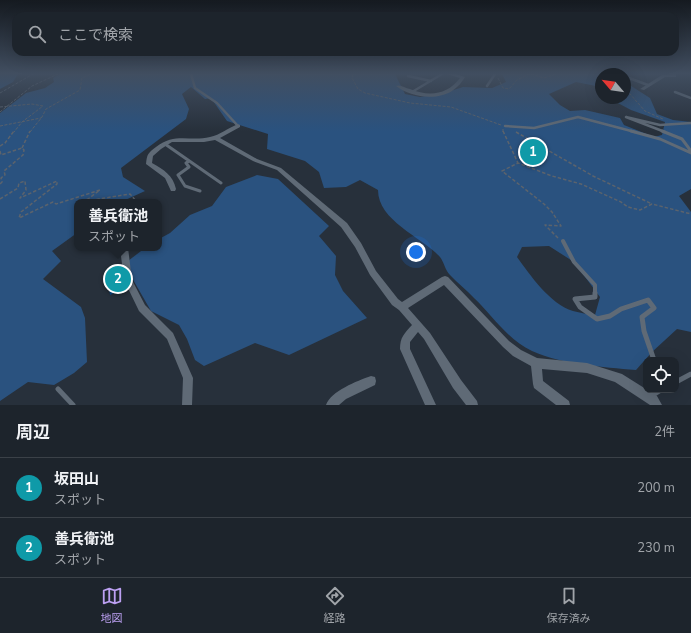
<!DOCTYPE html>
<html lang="ja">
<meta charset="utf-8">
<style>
body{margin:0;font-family:"Nunito Sans","Noto Sans JP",sans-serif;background:#2a3038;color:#f1f3f6}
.controls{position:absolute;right:12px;bottom:12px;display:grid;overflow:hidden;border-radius:8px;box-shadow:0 4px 16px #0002}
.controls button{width:36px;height:36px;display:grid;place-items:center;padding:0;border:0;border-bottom:1px solid #3b4148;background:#1d242c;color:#f1f3f6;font:20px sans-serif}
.compass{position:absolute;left:595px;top:68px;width:36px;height:36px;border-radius:50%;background:#1d242c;box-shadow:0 4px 16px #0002;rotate:299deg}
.you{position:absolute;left:416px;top:252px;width:14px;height:14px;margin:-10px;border:3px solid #fff;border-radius:50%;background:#1a73e8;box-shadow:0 0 0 6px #1a73e833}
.badge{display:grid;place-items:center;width:26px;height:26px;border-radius:50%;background:#bca0f2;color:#fff;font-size:13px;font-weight:700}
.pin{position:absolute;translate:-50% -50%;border:2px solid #fff;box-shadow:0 1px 4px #0006}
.popup{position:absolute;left:74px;top:199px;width:88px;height:52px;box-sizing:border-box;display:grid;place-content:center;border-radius:8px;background:#1d242c;filter:drop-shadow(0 1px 3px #0005);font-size:13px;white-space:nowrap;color:#a0a4a9}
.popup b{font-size:15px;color:#f1f3f6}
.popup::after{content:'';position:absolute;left:50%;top:100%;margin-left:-8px;border:8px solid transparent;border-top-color:#1d242c}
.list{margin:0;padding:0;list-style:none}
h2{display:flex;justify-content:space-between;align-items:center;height:52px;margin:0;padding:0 16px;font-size:17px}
h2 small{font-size:13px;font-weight:400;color:#a0a4a9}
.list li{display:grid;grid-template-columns:26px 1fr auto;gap:12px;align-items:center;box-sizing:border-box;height:60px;padding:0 16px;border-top:1px solid #3b4148}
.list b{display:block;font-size:15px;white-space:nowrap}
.list p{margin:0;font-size:13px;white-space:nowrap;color:#a0a4a9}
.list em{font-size:13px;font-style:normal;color:#a0a4a9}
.icon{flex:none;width:22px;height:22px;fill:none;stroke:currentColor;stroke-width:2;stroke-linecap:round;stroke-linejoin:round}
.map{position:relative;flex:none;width:691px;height:405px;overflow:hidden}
.search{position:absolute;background:#1d242c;box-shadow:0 4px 16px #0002;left:12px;right:12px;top:12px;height:44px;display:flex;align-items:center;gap:10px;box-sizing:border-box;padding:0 14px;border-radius:12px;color:#a0a4a9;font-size:15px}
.sheet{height:172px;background:#1d242c}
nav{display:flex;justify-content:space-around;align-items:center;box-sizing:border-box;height:56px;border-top:1px solid #3b4148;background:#1d242c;font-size:11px;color:#a0a4a9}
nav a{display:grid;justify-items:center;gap:2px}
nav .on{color:#bca0f2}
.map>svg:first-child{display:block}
.green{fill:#2a527f;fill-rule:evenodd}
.water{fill:#074987}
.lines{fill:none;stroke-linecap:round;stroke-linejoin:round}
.path-far1{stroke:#5b636d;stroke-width:1;stroke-dasharray:3 1.5;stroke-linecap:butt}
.path{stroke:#5b636d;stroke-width:1.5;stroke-dasharray:3.5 2;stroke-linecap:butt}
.lane-far3{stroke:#5f6a76;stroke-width:2.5}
.lane-far2{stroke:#5f6a76;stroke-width:3}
.lane-far1{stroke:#5f6a76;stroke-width:4}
.lane{stroke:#5f6a76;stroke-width:5}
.street{fill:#5f6a76;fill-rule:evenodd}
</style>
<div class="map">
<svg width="691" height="405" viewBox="0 0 691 405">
<rect width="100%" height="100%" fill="#27303b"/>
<path class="green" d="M0 74H18L13 82 0 89Z
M60 74H395L405 94 420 97 447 92 463 87 492 88 506 82 502 74H601V87L576 82 549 94 560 105 570 111 585 110 620 118 624 125 654 137 662 135 665 122 631 110 616 102 615 98H625L626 74 628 84 650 98 657 114 673 120 691 122V189L679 196 691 212V332L677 329 652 352 636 370C602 367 564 365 532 351 508 340 492 315 474 298 467 290 457 283 450 275 445 270 444 262 440 257 422 237 378 221 378 190L360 180 346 187 324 188 319 172 305 161 267 149 268 134 227 121 211 98 205 99 191 87 182 94 189 109 186 119 121 168 123 177 145 191 121 202H77V233L52 251 61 261 43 279 81 307 85 318 87 362 74 373 54 385 28 382 0 401V113L26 93 45 88 54 82 53 78ZM549 246 574 262 600 297 595 315C588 314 580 313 573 311 550 304 530 275 517 257L522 247Z
M257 175 278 179 329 226 319 236 336 256 335 275 343 291 367 318 289 355 255 343 204 366 195 360 187 339 179 325 151 311 124 264 145 248H159V239L170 233 190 215 212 206 226 187Z"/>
<path class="water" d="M121 270 128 286 110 295C108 281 108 276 121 270Z"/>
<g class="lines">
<path class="path-far1" d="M353 74 352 78 358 89 365 93 410 103 451 107 501 125
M531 74 544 78 556 74
M498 78 503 88 509 89 517 80 529 74
M625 91 630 94 645 111 663 119
M0 93 33 74
M0 107 32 104 43 106 22 122 14 132
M0 112 32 86 58 74
M0 126 41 118
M503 129V132
M30 132 42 117 46 109 80 90 82 78 91 74"/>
<path class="path" d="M503 131 518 163
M516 132 593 176 652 204
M0 146 5 143 14 131
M22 148 30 131
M0 151 1 155 22 148 24 150 23 155 4 171 5 175 1 178 2 182 0 184
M0 199 18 188 19 183 25 181 26 190 20 198 57 181V184L21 212 19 218 53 202 56 204 100 190 88 199 78 202
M80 202 130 194 137 202
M558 238 545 225 561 226 552 212 544 204 502 171 518 163 552 176 581 184 621 202 628 207 640 210 652 204 691 214"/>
<path class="lane-far3" d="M191 74 195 88 217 103 238 126
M408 76 431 81
M629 78 648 85
M487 86 495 74
M412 92 442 74
M675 92 691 98
M505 126 534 128 578 117 635 132
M665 132 626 117 660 125 691 123"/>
<path class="lane-far2" d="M631 131 660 139 691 153
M662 131 682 139 691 151
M165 144 221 183
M189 161 186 163 189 167 178 175 185 186 200 191"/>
<path class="lane-far1" d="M563 241 574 262 595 285V294"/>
<path class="lane" d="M595 293V297L575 299 580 307 597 319 610 316 621 309 648 300 654 308 642 317 644 331 654 360
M676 382 691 374
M58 389 73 405
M653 395 661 390"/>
<path class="street" d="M447 74H456L465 77C462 82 458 87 452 91 436 101 410 97 396 86 400 84 405 88 410 89 429 97 447 95 460 78Z
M676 74V77H665L644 90 640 89 662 75Z
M238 124 240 125V127L220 138 257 159 281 168 347 223 361 243 376 271 398 299 402 302 442 277 445 276 448 277 509 341 521 350 537 358 587 363 622 374 657 396 662 405H650L615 382 587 373 542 369 543 381 569 401 570 405H556L534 388 533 384 531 366 513 356 503 347 444 285 408 308 430 333 461 380 477 401 478 405H466L453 388 424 339 418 332 410 342V349L436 405H425L400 349C400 337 404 334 412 325L399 310 392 305 370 275 355 247 341 227 277 170 253 161 215 140 204 142H172L161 149 153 156 152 163C164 170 173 175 176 189L175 191H171L165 178 146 164C147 154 148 153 156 147 175 132 190 142 210 137 220 135 228 128 238 124Z
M120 248H128L132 280 145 305 173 333 193 378 192 405H182L183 378 167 339 139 311 124 280Z
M371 376 375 377 376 381 375 385 346 399 339 405H326C331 391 357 381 371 376Z"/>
</g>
<linearGradient id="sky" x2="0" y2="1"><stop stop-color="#151a20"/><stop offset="0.56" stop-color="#414e60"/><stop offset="1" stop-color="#414e60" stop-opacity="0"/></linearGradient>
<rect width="691" height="131" fill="url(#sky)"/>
</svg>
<div class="controls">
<button><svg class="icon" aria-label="locate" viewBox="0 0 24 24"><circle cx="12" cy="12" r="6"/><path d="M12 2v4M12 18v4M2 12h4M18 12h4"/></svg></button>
</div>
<svg class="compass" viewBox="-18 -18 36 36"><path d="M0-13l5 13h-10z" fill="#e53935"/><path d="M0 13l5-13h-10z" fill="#a0a4a9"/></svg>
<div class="you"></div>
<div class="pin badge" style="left:533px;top:152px;background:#0f9aa8">1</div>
<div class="pin badge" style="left:118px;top:279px;background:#0f9aa8">2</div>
<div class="popup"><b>善兵衛池</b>スポット</div>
<div class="search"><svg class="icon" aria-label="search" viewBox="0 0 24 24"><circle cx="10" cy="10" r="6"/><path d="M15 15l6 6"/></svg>ここで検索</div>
</div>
<section class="sheet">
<h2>周辺<small>2件</small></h2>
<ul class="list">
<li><span class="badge" style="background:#0f9aa8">1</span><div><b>坂田山</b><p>スポット</p></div><em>200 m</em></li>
<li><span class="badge" style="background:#0f9aa8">2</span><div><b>善兵衛池</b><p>スポット</p></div><em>230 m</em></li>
</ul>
</section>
<nav>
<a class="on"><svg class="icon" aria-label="map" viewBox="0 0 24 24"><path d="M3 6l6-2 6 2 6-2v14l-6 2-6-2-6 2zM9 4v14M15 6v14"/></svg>地図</a>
<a><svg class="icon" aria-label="directions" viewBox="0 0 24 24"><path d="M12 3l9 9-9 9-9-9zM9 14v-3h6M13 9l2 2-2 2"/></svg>経路</a>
<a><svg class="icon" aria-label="saved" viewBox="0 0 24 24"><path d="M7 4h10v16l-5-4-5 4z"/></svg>保存済み</a>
</nav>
